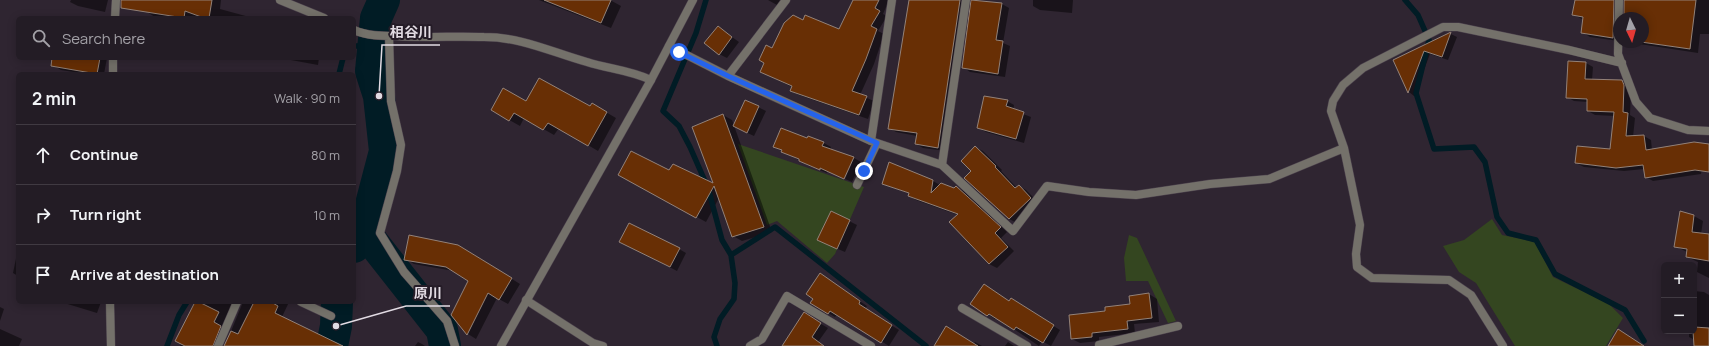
<!DOCTYPE html>
<meta charset="utf-8">
<style>
body{margin:0;font-family:Manrope,"Noto Sans JP",sans-serif;background:#2f2932;color:#f1f3f6}
.controls{position:absolute;right:12px;bottom:12px;display:grid;overflow:hidden;border-radius:6px;box-shadow:0 2px 10px #0003}
.controls button{width:36px;height:36px;display:grid;place-items:center;padding:0;border:0;border-bottom:1px solid #403a42;background:#231c25;color:#f1f3f6;font:20px sans-serif}
.compass{position:absolute;left:1613px;top:12px;width:36px;height:36px;border-radius:50%;background:#231c25;box-shadow:0 2px 10px #0003;rotate:175deg}
.stop{position:absolute;width:12px;height:12px;margin:-9px;border:3px solid #2563eb;border-radius:50%;background:#fff}
.stop.end{background:#2563eb;border-color:#fff;box-shadow:0 1px 4px #0008}
.list{margin:0;padding:0;list-style:none}
h2{display:flex;justify-content:space-between;align-items:center;height:52px;margin:0;padding:0 16px;font-size:17px}
h2 small{font-size:13px;font-weight:400;color:#a3a1a7}
.list li{display:grid;grid-template-columns:26px 1fr auto;gap:12px;align-items:center;box-sizing:border-box;height:60px;padding:0 16px;border-top:1px solid #403a42}
.list b{display:block;font-size:15px;white-space:nowrap}
.list em{font-size:13px;font-style:normal;color:#a3a1a7}
.icon{flex:none;width:22px;height:22px;fill:none;stroke:currentColor;stroke-width:2;stroke-linecap:round;stroke-linejoin:round}
.map{position:relative;flex:none;width:1709px;height:346px;overflow:hidden}
.search{position:absolute;background:#231c25;box-shadow:0 2px 10px #0003;left:16px;top:16px;width:340px;height:44px;display:flex;align-items:center;gap:10px;box-sizing:border-box;padding:0 14px;border-radius:6px;color:#a3a1a7;font-size:15px}
.panel{position:absolute;background:#231c25;box-shadow:0 2px 10px #0003;left:16px;top:72px;width:340px;height:232px;border-radius:6px}
.map>svg:first-child{display:block}
.green{fill:#344620}
.shadow{fill:#0007}
.lines{fill:none;stroke-linecap:round;stroke-linejoin:round}
.stream{stroke:#011c25;stroke-width:5.5}
.river{stroke:#011c25;stroke-width:32}
.building{fill:#682f05;stroke:#938279}
.minor-casing{stroke:#4c424d;stroke-width:9}
.tertiary-casing{stroke:#4c424d;stroke-width:9}
.minor{stroke:#74716a;stroke-width:8}
.tertiary{stroke:#74716a;stroke-width:8}
.route{stroke:#2563eb;stroke-width:5}
.leader{fill:none;stroke:#e2dbe3;stroke-width:1.5}
.callout-dot{fill:#e2dbe3;stroke:#251c27;stroke-width:1.5}
.callout-label{font-size:14px;text-anchor:middle;font-weight:bold;fill:#e2dbe3;stroke:#251c27;stroke-width:4;stroke-linejoin:round;paint-order:stroke}
</style>
<div class="map">
<svg width="1709" height="346" viewBox="0 0 1709 346">
<rect width="100%" height="100%" fill="#2f2531"/>
<path class="green" d="M738 144 864 187 835 254 827 263 777 221 767 225Z
M1492 219 1502 235 1535 242 1553 277 1609 304 1623 318 1606 346H1515L1476 283 1459 272 1443 246 1464 240Z
M1129 235 1137 238 1176 321 1168 323 1148 281H1126L1124 258Z"/>
<path class="shadow" d="M71 0H108L105 12 78 6 70 2Z
M148 0H221L220 9 253 18H165L155 17 147 12Z
M539 0H610L621 6 611 28Z
M768 0H780L777 5Z
M853 0H889L883 14 887 16 878 31 884 34 874 64 860 95 874 101 868 119 799 95 791 91 792 87 761 72 773 49 804 21 839 30Z
M910 0H967L946 151 923 148 916 144 917 136 896 132 889 128Z
M972 0 1002 4 1009 8 1003 43 1010 46 1005 77 970 72 963 67Z
M1033 0H1073L1072 13 1040 10 1033 6Z
M1576 0H1625L1622 1 1619 41 1590 37 1582 32 1584 20 1574 15Z
M1625 0H1709V34H1700L1698 53 1633 43 1630 42H1643V18H1625Z
M718 27 739 42 727 58 719 54Z
M1451 34 1457 37 1448 60 1430 54 1414 96 1409 92 1395 61Z
M55 58H107L104 74H86L61 70 53 65Z
M280 58H319L318 65Z
M1586 63 1593 67 1592 80 1621 81 1629 85 1631 90 1630 115 1635 118 1633 137 1644 136 1651 140 1652 150 1699 142 1706 146 1701 174 1653 181 1646 177 1644 169 1624 171 1584 167 1576 163 1611 150 1615 116 1595 115 1588 111V102L1574 101 1567 97Z
M134 72 148 74H149H134Z
M1007 101 1014 105 1013 110 1031 117 1024 143 986 132 978 128Z
M526 102 590 108 592 104 616 118 598 151 559 128 554 135 524 118 520 126 492 110Z
M758 107 766 111 754 136 741 130Z
M723 115 732 120 772 232 742 241 733 236 719 198 706 222 628 180 714 185Z
M808 140 824 143 831 147 827 173 807 165 775 146Z
M975 147 983 151 1002 170 1001 171 1017 188 1019 186 1026 190 1038 202 1017 223 1009 219 973 171Z
M854 158 861 162 852 182 845 179Z
M933 181 940 185 954 189 956 187 964 191 1007 232 1001 238 1014 251 997 268 989 264 958 215 916 200 909 196 910 194 883 183Z
M831 212 857 225 845 252 826 244Z
M1694 216 1703 221 1701 234 1709 235V278L1697 272 1698 262 1687 257V252L1675 246Z
M627 245 679 249 686 253 677 271Z
M18 249V276L13 273Z
M468 251 520 284 508 304 497 298 476 339 468 334 452 315 469 280 454 271 414 264 406 259Z
M827 279 867 306 865 309 899 330 889 346 837 314 835 317 811 303Z
M1694 291 1704 292 1709 295V346H1695V340L1689 337V331H1694Z
M1149 294 1157 299 1159 322 1134 324 1135 333 1099 337V341L1080 343 1072 339 1106 312 1131 305 1130 296Z
M1010 301 1018 304 1060 330 1051 346 1042 341 1039 346 996 317 995 319 972 304Z
M61 302H101L97 313Z
M196 302H241L239 304 222 346H180Z
M243 302H289L282 317 334 346H225Z
M0 307 4 309 0 321Z
M804 314 828 328 818 342 823 346H783Z
M0 329 22 339 19 346H0Z
M418 342 422 344 425 346H415Z
M975 342 982 346H935L973 344Z
M1008 342 1014 346H1005Z"/>
<g class="lines">
<path class="stream" d="M706 0 696 33 663 111 679 126 690 147 708 188 722 240 731 255 775 227 926 346
M1405 0 1418 15 1429 40 1416 93 1434 149 1474 147 1485 162 1497 217 1508 233 1536 240 1555 274 1625 310 1644 341
M354 46H374
M339 74 343 58
M167 346 179 315 187 302
M717 346 714 337 720 319 734 299 735 283 731 255"/>
<path class="river" d="M364 231 442 330 445 346
M354 247 364 231 385 151 379 96 371 71 376 18 384 0
M332 346 336 326 337 302"/>
</g>
<path class="building" d="M121 0H212L209 18H204L185 11 184 18 121 8Z
M544 0H611L601 23Z
M853 0H879L875 8 880 11 871 26 877 29 866 59 852 91 867 96 859 115 790 91 792 86 760 72 764 63 759 60 766 45 772 48 784 23 793 15 803 20 805 15 839 29Z
M909 0H960L938 148 915 144 917 133 888 129Z
M971 0 1002 3 996 40 1003 41 998 74 962 68Z
M1575 0H1614L1613 38 1581 33 1583 17 1572 15Z
M1624 0H1696L1690 49 1641 42H1643V18H1624Z
M718 26 732 37 719 55 704 43Z
M1451 32 1442 57 1424 51 1408 93 1393 60Z
M52 58H100L97 74 51 66Z
M1568 61 1586 62 1585 79 1622 80 1624 85 1623 112 1628 113 1626 136 1644 135 1646 150 1694 142 1709 144V172L1695 170 1645 178 1643 165 1616 168 1575 163 1577 146 1610 149 1614 112 1587 111V99L1566 98Z
M539 78 590 106 592 103 607 112 588 146 548 123 543 130 514 113 509 121 491 110 503 88 526 101Z
M984 96 1008 100 1006 106 1024 112 1016 139 977 128Z
M745 100 759 106 747 133 733 126Z
M723 114 764 227 732 237 714 186 696 218 618 175 631 151 669 170 673 164 713 183 692 127Z
M781 128 807 138 808 136 824 142 822 146 854 157 844 179 820 168V170L799 161V159L781 152 782 150 773 147Z
M975 146 996 166 995 167 1015 188 1019 185 1031 198 1009 219 964 178 971 171 961 161Z
M889 162 933 180 931 193 941 183 954 188 956 186 1001 227 995 233 1008 247 989 264 949 222 958 214 908 196 909 193 882 184Z
M831 211 850 220 837 249 817 240Z
M1680 211 1694 215 1692 232 1709 234V261L1686 257 1687 249 1674 247Z
M629 223 680 248 670 267 619 242Z
M409 235 458 245 512 278 499 300 488 293 467 335 451 315 468 281 446 267 404 260Z
M820 273 860 301 859 304 892 325 881 343 830 311 828 314 810 303 813 299 806 294Z
M984 284 1009 301 1011 298 1054 325 1043 343 1016 327 1014 330 989 314 987 316 970 304Z
M1149 293 1152 318 1127 321 1128 329 1092 333V337L1071 339 1069 315 1105 311V307L1130 304 1129 296Z
M195 302H199L219 312 214 322 221 326 213 346H185L175 341Z
M254 302H271L278 306 275 313 343 346H224L231 331 238 334Z
M804 312 821 323 812 337 824 346H782Z
M946 326 978 346H934Z
M1694 327 1709 328V346H1694L1693 331H1694Z
M1618 329 1644 346H1608Z"/>
<g class="lines">
<g class="minor-casing">
<path id="minor" d="M280 0 324 18
M1619 0 1618 54 1636 102 1650 118 1688 130 1709 131
M115 18 116 0
M354 30C367 36 382 36 396 36 425 38 455 36 484 37 522 37 551 52 587 62 609 69 630 70 651 80
M389 36 391 101 401 145 397 171 380 233 404 272 447 321 455 346
M669 46 728 76 871 141 942 165 966 0
M113 74V58
M728 76 786 0
M871 141 892 0
M942 165 1013 231 1047 186 1089 192 1136 195 1210 184 1269 179 1344 148
M857 185 877 143
M526 300 593 343 603 346
M110 302 111 346
M301 302 331 316
M962 308 1027 346
M218 346 237 302
M750 346 762 339 787 296 871 346
M1099 346V345L1178 326
M1503 346 1471 295 1449 280 1372 278 1357 267 1356 254 1360 225 1344 148 1331 111 1333 101 1343 85 1363 68 1443 27H1458L1569 50 1622 63"/>
</g>
<g class="tertiary-casing">
<path id="tertiary" d="M501 346 651 80 693 0"/>
</g>
<use href="#minor" class="minor"/>
<use href="#tertiary" class="tertiary"/>
</g>
<g class="lines">
<path class="route" d="M679 52 728 76 877 143 864 171"/>
</g>
<path class="leader" d="M379 96L382 45H440M336 326L406 306H450"/>
<g class="callout-dot">
<circle cx="379" cy="96" r="4"/>
<circle cx="336" cy="326" r="4"/>
</g>
<g class="callout-label">
<text x="411" y="37">相谷川</text>
<text x="428" y="298">原川</text>
</g>
</svg>
<div class="controls">
<button>+</button>
<button>−</button>
</div>
<svg class="compass" viewBox="-18 -18 36 36"><path d="M0-13l5 13h-10z" fill="#e53935"/><path d="M0 13l5-13h-10z" fill="#a3a1a7"/></svg>
<div class="stop" style="left:679px;top:52px"></div>
<div class="stop end" style="left:864px;top:171px"></div>
<div class="search"><svg class="icon" aria-label="search" viewBox="0 0 24 24"><circle cx="10" cy="10" r="6"/><path d="M15 15l6 6"/></svg>Search here</div>
<section class="panel">
<h2>2 min<small>Walk · 90 m</small></h2>
<ul class="list">
<li><svg class="icon" aria-label="ahead" viewBox="0 0 24 24"><path d="M12 20V5M6 11l6-6 6 6"/></svg><div><b>Continue</b></div><em>80 m</em></li>
<li><svg class="icon" aria-label="right" viewBox="0 0 24 24"><path d="M7 20v-9h11M14 6l5 5-5 5"/></svg><div><b>Turn right</b></div><em>10 m</em></li>
<li><svg class="icon" aria-label="arrive" viewBox="0 0 24 24"><path d="M6 21V4h12l-3 4 3 4H6"/></svg><div><b>Arrive at destination</b></div></li>
</ul>
</section>
</div>
